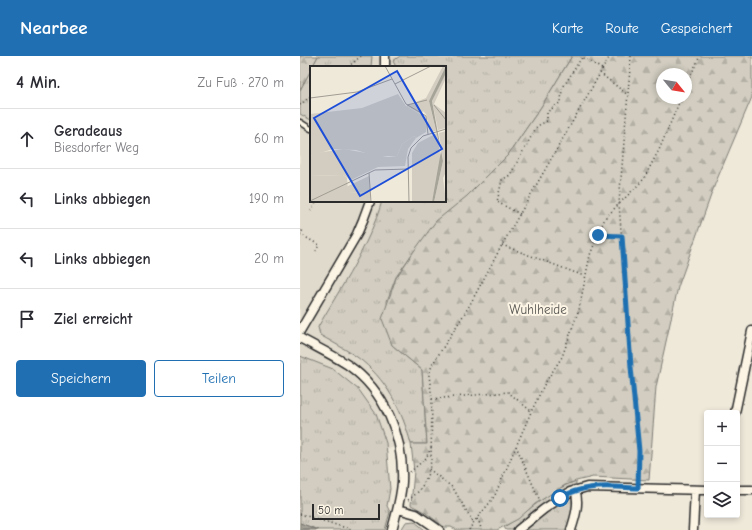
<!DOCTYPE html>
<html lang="de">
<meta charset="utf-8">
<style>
body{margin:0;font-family:"Comic Neue",sans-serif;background:#f7f7f7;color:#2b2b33}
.controls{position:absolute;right:12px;bottom:12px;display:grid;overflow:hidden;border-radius:4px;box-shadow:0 2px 6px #0003}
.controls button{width:36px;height:36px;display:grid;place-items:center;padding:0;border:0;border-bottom:1px solid #e1e1e2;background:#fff;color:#2b2b33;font:20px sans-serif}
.compass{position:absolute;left:356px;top:12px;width:36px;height:36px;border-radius:50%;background:#fff;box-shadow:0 2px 6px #0003;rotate:120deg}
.scale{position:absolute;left:12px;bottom:10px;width:68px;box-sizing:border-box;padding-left:4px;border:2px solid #2b2b2b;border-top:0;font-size:11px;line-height:14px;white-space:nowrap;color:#2b2b2b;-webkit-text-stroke:3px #fcf5e5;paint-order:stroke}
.stop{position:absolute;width:12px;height:12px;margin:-9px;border:3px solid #1f6fb2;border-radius:50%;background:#fff}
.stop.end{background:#1f6fb2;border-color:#fff;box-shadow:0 1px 4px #0008}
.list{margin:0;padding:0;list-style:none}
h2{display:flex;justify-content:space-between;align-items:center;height:52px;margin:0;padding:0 16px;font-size:17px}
h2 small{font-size:13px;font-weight:400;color:#7c7c81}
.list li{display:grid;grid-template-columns:26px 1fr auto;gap:12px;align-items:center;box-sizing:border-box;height:60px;padding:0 16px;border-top:1px solid #e1e1e2}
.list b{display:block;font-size:15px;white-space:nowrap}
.list p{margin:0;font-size:13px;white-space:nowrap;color:#7c7c81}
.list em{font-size:13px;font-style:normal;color:#7c7c81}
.actions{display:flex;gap:8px;padding:12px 16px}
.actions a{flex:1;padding:9px 0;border:1px solid #1f6fb2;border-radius:4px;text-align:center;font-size:14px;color:#1f6fb2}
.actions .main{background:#1f6fb2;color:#fff}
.icon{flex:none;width:22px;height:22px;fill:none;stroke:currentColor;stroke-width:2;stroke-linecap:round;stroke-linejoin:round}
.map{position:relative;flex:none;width:452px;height:474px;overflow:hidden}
header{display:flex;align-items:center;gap:24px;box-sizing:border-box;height:56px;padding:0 20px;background:#1f6fb2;color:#fff}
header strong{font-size:19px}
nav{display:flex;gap:22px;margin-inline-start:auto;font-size:14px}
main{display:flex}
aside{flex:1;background:#fff}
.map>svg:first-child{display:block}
.built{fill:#e0dacc}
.grass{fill:url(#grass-tufts);stroke:#7e7c76}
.forest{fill:url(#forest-firs);stroke:#7e7c76;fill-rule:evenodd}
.water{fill:url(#water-rules);stroke:#75736d}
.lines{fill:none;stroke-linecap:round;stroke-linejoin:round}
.service-casing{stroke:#2b2b2b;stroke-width:7}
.minor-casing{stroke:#2b2b2b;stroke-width:11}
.path{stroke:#2b2b2b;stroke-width:1.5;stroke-dasharray:1 3;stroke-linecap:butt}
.service{stroke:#fcf5e5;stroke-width:4}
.minor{stroke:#fcf5e5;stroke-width:8}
.path-bridge{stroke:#2b2b2b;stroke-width:1.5;stroke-dasharray:1 3;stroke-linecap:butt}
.route{stroke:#1f6fb2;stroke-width:5}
.labels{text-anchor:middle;stroke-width:4;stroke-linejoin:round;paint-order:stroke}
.park-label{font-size:13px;fill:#555450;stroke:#fcf5e5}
.inset-road{fill:none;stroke:#a19d94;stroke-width:1}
.view{fill:#1d4ed8;fill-opacity:0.15;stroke:#1d4ed8;stroke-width:2}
.inset-edge{fill:none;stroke:#2b2b2b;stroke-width:2}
</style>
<header>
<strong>Nearbee</strong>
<nav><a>Karte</a><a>Route</a><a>Gespeichert</a></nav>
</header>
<main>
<aside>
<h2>4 Min.<small>Zu Fuß · 270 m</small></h2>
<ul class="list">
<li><svg class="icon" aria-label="ahead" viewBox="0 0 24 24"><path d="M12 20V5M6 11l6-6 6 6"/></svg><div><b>Geradeaus</b><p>Biesdorfer Weg</p></div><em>60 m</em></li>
<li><svg class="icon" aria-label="left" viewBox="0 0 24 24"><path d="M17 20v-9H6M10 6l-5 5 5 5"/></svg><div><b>Links abbiegen</b></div><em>190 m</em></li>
<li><svg class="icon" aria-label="left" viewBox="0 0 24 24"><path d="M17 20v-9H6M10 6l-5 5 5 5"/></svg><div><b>Links abbiegen</b></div><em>20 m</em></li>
<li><svg class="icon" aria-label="arrive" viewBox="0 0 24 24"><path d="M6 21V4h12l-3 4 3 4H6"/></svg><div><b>Ziel erreicht</b></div></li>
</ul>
<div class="actions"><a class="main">Speichern</a><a>Teilen</a></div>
</aside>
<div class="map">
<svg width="452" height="474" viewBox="0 0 452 474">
<defs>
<pattern id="grass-tufts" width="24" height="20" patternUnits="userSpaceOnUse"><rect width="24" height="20" fill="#d2cdc0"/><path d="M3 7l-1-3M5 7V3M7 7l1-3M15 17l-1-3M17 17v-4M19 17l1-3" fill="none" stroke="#b4b0a5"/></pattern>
<pattern id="forest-firs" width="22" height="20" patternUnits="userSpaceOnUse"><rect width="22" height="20" fill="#d2cdc0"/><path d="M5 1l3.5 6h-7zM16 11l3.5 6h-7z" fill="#b4b0a5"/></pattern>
<pattern id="water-rules" width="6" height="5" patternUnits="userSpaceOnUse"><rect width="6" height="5" fill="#a6a399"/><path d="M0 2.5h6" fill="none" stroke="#87857d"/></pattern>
</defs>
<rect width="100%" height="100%" fill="#efe9da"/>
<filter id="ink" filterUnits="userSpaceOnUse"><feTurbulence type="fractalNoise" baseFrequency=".025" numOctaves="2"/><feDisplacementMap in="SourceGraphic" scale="8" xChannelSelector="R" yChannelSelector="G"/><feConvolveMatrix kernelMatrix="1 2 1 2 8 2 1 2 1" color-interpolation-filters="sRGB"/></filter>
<g filter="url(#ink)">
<path class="built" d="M0 0H210L145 11H11V145H127L65 254 82 263 92 289 122 314 127 388H111L86 393 90 433 87 450 90 456 85 474 0 453Z"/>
<path class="grass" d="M18 0H72L71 11H12Z
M100 0H272L241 51 208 99 114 195 96 221 87 245 92 289 122 314 127 388H111C102 354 86 322 57 301 45 293 32 286 20 279L18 271C41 231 69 190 82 145H145V11H96L93 5Z
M11 13V64L0 58V34Z
M0 300 33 313 59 334 76 358 86 387 90 433 87 450 90 456 85 474H18L0 467Z
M276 425 275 448 270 474H206L204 471C228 456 248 435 276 425Z
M114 465 125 474H101L106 466Z"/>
<path class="forest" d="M0 0H18L12 11H11V14L0 34Z
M272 0H452V41L415 128 378 231 356 331 349 424 293 421 276 425 265 429 235 448 218 463 197 474H157L151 471H144L126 457 111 449 114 415 111 388H127L122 314 92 289 82 263 96 222 114 195 136 165 167 140 208 99 241 51ZM362 18H386V42H362Z"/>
<path class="water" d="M0 467 18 474H0Z"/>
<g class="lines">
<g class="service-casing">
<path id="service" d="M0 66 11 73"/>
</g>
<g class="minor-casing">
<path id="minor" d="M85 11V0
M0 275 57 178 63 164 70 145
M0 282C16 291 33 299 48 309 85 335 104 381 102 426 101 443 96 458 92 474
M435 357 452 275
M437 434H452
M98 453 116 458 139 474
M218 474 244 453 270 436 287 431 407 434
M271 474C275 462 280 446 275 434
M393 474 395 434"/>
</g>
<path class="path" d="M331 0 319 147 331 311 339 395 338 424
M48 11 61 0
M300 17 329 40
M386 29 400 0
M0 49 11 40
M11 155 17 145
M220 158 197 146 202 124 210 119 237 70 247 65V56L261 46 262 33 282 1 302 13
M0 175 1 173
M0 178 19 189 16 195
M298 179 322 180
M202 189 284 220
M132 343 208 336 231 355
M216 390 240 445
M129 413 153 432 173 466
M110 416 126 402 131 392
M108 444C123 435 128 420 131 405L132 343 129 319 132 309 168 252 202 189 310 0
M0 458 53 474
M177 463 180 468 181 474
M169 474C176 461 187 452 195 439L231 356 245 327 262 301 279 253 290 199 305 162 343 124 359 94 381 42"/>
<use href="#service" class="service"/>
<use href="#minor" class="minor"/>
<path class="path-bridge" d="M0 179 3 174"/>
</g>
</g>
<g class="lines" filter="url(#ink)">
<path class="route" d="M260 442C284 427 311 431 338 432L339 395 331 311 322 180 298 179"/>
</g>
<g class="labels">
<g class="park-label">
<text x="238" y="258">Wuhlheide</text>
</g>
</g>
<g transform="translate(10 10)">
<rect width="136" height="136" fill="#efe9da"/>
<path d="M133 0H136L133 10 119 35 126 65 120 66 116 48 113 45 111 48 96 40 116 32ZM127 67 131 95 122 136H102V87L108 77ZM104 70 106 72 98 83 95 100 68 101 41 114 33 109 0 110V90L6 87 34 83 78 91 87 90 92 78ZM59 110 60 127 38 126 36 121Z" fill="#d2cdc0"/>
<path d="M88 28 96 40 112 49 117 58 116 66 106 72 104 70 92 78 87 90H65L46 84 23 83 0 90V48L52 42ZM33 109 37 112 38 126 60 127V136H0V110Z" fill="#d2cdc0"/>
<path d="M136 6V12L124 38 136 47V62L128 64 122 35ZM136 65V106L133 112 136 136H124L133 95 129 67Z" fill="#d2cdc0"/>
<path d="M136 0 135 9 122 35 133 95 124 136H122L131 85 119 35Z" fill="#a6a399"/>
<path class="inset-road" d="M75 0 96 38 116 50 118 68M85 18 121 0M0 32 47 26 82 13M97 39 117 34M124 39 136 54M59 107 61 136M0 135 65 104 98 103M99 136 98 91 101 82 113 70 136 63"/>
<path class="view" d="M87 5 132 83 50 130 4 52Z"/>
<rect width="136" height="136" class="inset-edge"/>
</g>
</svg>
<div class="controls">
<button>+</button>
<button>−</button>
<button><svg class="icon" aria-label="layers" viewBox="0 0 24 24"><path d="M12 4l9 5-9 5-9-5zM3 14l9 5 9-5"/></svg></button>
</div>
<svg class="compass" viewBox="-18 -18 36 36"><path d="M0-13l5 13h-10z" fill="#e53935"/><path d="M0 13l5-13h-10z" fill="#7c7c81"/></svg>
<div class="scale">50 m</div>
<div class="stop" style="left:260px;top:442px"></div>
<div class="stop end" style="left:298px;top:179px"></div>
</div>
</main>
